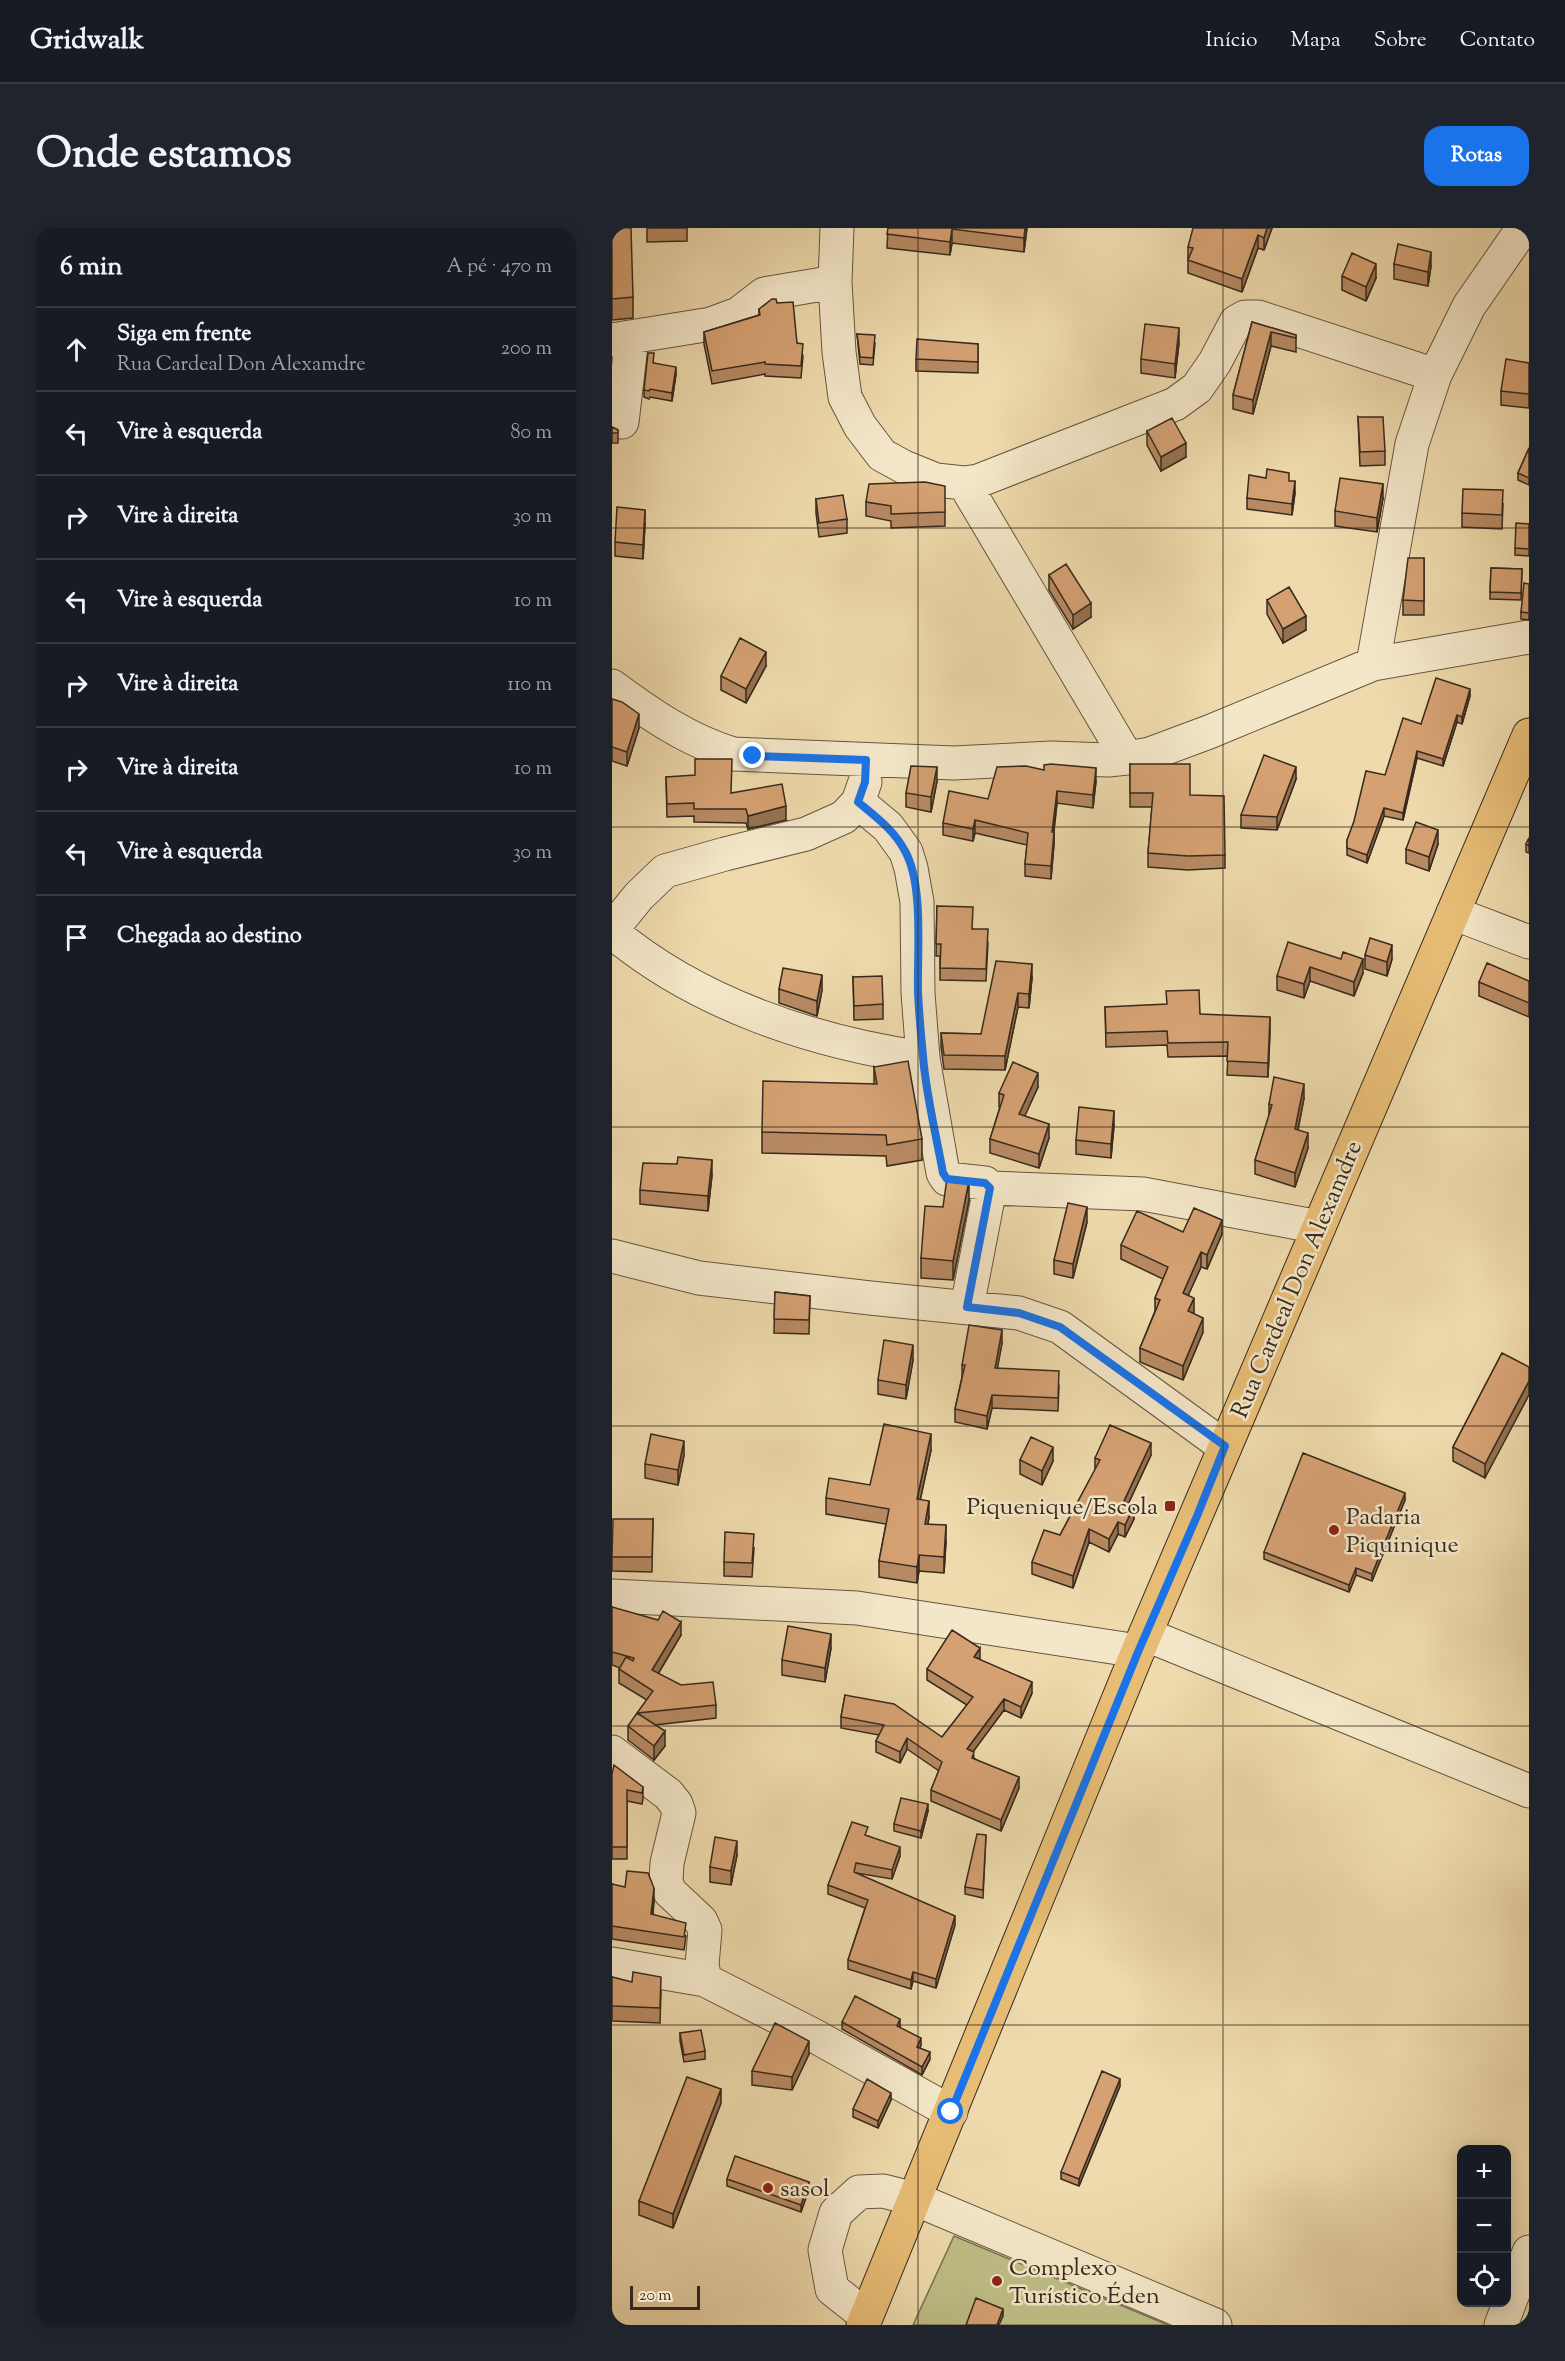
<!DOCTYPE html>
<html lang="pt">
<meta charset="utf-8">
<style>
body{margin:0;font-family:"Sorts Mill Goudy",serif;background:#20242c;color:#f1f3f6}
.controls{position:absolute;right:18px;bottom:18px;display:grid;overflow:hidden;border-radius:12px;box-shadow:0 3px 15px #0003}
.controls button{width:54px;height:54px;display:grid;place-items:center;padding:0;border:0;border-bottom:2px solid #363941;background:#171b24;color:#f1f3f6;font:30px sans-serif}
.scale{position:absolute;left:18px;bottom:15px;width:70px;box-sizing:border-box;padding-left:6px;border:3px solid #372a1d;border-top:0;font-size:16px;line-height:21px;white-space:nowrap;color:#372a1d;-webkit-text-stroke:4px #f4e7c9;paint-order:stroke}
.stop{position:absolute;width:18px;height:18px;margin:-14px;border:4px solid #1a73e8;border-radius:50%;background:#fff}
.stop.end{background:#1a73e8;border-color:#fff;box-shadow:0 2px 6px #0008}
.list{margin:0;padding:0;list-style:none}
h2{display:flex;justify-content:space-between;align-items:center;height:78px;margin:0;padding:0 24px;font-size:26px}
h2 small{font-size:20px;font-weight:400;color:#9ea1a6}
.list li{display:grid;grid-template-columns:39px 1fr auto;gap:18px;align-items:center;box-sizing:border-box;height:84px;padding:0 24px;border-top:2px solid #363941}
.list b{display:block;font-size:22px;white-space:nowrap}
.list p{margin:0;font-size:20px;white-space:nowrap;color:#9ea1a6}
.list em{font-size:20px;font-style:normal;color:#9ea1a6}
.icon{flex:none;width:33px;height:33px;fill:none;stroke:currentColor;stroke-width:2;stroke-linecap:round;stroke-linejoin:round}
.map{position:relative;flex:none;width:917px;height:2097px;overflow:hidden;border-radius:18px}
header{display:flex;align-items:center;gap:36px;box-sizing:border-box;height:84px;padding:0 30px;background:#171b24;border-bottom:2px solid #363941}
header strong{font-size:28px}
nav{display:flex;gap:33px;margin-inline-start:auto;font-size:21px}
.intro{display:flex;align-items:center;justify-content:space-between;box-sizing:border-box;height:144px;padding:0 36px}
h1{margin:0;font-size:42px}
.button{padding:15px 27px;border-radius:18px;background:#1a73e8;color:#fff;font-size:21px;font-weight:700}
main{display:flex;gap:36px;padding:0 36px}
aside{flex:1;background:#171b24;border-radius:18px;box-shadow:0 3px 15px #0003}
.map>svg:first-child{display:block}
.green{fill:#bebe86;stroke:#7a7452;stroke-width:1.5}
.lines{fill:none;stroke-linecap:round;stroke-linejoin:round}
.minor-casing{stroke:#655641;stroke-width:35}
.major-casing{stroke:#372a1d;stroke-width:35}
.minor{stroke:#f4e7c9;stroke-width:33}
.major{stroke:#e7bd76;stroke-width:33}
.wall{fill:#b78a63;stroke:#372a1d;stroke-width:1.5}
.shaded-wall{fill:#957150;stroke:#372a1d;stroke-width:1.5}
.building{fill:#d5a173;stroke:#372a1d;stroke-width:1.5}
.route{stroke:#1a73e8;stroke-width:8}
.grid{fill:none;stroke:#372a1d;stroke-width:1.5;stroke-opacity:0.55}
.poi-dot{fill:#8f2418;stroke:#f4e7c9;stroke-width:2}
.labels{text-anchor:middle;stroke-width:5;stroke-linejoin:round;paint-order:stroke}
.street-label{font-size:24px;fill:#372a1d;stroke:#f4e7c9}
.poi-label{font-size:24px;fill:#372a1d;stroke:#f4e7c9;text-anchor:start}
</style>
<header>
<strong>Gridwalk</strong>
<nav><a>Início</a><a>Mapa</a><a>Sobre</a><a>Contato</a></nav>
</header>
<div class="intro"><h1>Onde estamos</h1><a class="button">Rotas</a></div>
<main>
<aside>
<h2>6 min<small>A pé · 470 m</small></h2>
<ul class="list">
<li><svg class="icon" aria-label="ahead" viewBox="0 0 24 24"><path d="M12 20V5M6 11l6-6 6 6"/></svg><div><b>Siga em frente</b><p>Rua Cardeal Don Alexamdre</p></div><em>200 m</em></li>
<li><svg class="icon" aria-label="left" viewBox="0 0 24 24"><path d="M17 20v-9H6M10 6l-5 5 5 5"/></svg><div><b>Vire à esquerda</b></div><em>80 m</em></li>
<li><svg class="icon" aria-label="right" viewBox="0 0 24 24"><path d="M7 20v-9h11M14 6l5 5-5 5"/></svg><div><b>Vire à direita</b></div><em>30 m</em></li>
<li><svg class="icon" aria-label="left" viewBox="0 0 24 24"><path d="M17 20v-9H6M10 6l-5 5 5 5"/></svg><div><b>Vire à esquerda</b></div><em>10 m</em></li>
<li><svg class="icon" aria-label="right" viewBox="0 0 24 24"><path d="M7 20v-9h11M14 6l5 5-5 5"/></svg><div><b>Vire à direita</b></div><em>110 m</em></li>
<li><svg class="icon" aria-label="right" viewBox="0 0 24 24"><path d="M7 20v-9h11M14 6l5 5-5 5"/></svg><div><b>Vire à direita</b></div><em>10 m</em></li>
<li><svg class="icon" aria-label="left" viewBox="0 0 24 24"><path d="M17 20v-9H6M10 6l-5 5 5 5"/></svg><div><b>Vire à esquerda</b></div><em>30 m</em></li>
<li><svg class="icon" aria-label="arrive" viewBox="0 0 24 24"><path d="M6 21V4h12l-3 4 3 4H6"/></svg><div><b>Chegada ao destino</b></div></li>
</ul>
</aside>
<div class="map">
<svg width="917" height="2097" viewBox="0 0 917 2097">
<rect width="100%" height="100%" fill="#eedaac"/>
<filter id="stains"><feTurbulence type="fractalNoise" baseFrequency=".00333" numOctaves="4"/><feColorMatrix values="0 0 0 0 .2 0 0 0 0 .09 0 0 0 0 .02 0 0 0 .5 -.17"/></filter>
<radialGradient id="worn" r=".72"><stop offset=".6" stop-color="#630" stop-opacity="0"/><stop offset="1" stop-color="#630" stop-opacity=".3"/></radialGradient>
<path class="green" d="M342 2008 556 2097H301Z"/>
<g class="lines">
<g class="minor-casing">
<path id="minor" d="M225 0 223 54 227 124 233 169 248 198 270 227 292 239 324 252 352 255 366 253 563 176 585 160 603 134 624 94 633 89H646L823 147
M0 112 99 96 126 86 152 66 223 54
M10 194 20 109
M352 255 515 530
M761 436 800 216 823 147 857 78 911 0
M0 458C38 486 75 512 121 526L342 535 439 530 496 532 515 530 538 526 597 504 761 436 917 409
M246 574 276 599 294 624 299 640 305 674 306 765 311 830 331 945 335 951 373 955 378 960 355 1079
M841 685 917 714
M0 701 27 668 53 643 113 626 194 606 232 589 246 574 253 554
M0 704C86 776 201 814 311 830
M378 960 531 966 707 999
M0 1028 87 1050 258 1070 407 1085 448 1099 613 1219
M0 1368 245 1380 526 1423
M535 1407 917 1563
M0 1524 56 1566 64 1576 67 1585 55 1635 54 1654 58 1664 89 1693 93 1702 90 1737 93 1752
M0 1736 93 1752 201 1807 339 1884
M254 2088 220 2061 213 2022 224 1985 247 1964 271 1963 303 1971 603 2097
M889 2097 917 2024"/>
</g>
<g class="major-casing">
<path id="major" d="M251 2097 526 1423 917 507"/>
</g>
<use href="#minor" class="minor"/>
<use href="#major" class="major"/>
</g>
<path class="wall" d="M0 0 21 69V90L0 92Z
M35 0H75V13L35 14Z
M276 0H415L412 24 340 15 338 27 275 20Z
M660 0 652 22 646 20 630 64 576 45V19Z
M782 36 819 38 816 58 782 51Z
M730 48 764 50 754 73 730 62Z
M165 75 185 115 191 128 189 150 153 148V146L100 156 92 116V104L147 87V81Z
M640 94 684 107V124L659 118 641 186 621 181V167Z
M245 106 263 115 261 137 248 136Z
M567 115 563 150 529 145V131Z
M366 116V145L304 143V131Z
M42 135 64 146 60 173 38 169 37 171 32 169V162Z
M917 135V180L889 177V163Z
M746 189 773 223V237L748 238Z
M0 199 6 202V215H0Z
M535 203 574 229 549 243 535 217Z
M917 220V257L906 252V245Z
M677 253 683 265 680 287 635 281V270Z
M771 270 765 304 723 298V283Z
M204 271 235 291V305L207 309 204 285Z
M254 274 333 284V298L279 300V293L254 288Z
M891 276 890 301 850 299V285Z
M33 296 31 331 3 328V314Z
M917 296V328L903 327V320Z
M812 330V387H791V372Z
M879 340 910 341 909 372 878 371Z
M437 347 479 389 461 401 437 362Z
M917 356V392L909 391V384Z
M655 372 694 402 671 415 655 386Z
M154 438 134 475 109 462V448Z
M858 468 850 496 845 494 831 538 805 530 791 592 772 588 755 635 735 627V612L809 496Z
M0 471 27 500 15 538 0 533Z
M518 536 578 567 613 627V640L576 642 536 639V625L540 579H518Z
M432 542 484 553 481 580 445 575 442 604V616L439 651 413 648V636L415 617 363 605 361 613 331 607V595Z
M54 549 119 565 174 592 136 601 134 595 82 594V588L55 589Z
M684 551 665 602 629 600V587Z
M325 553 319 584 294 579V565Z
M917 610V625L914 624V616Z
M826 616 817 643 794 635V621Z
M325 678 361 701 376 714 374 753 328 752V728H324Z
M753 727 780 731 775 748 753 741Z
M729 731 751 745 742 768 698 753 692 770 665 762V748Z
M241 749 271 776V791L242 792Z
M420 750 417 780 406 779 393 842 332 841 329 819V805L369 806Z
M917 753V789L867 768V754Z
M167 761 210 762 205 788 167 775Z
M493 779 588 786 658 803 656 849 615 847 616 828 556 829 555 817 494 819Z
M262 839 310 911V932L275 938 274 928 150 925V904L262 856Z
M426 859 412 888 437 910 427 940 378 925V911L388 879H387V865Z
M692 870 686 902 696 920 683 959 643 946V932L657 888V876Z
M502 897 499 930 464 926V912Z
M65 936 100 947 96 983 28 976V962Z
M357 972 341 1052 309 1050V1030L331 979Z
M475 994 461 1050 442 1046V1032Z
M610 1006 595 1041 589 1039 576 1067 582 1084 581 1085 591 1104 571 1152 528 1134V1120L543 1083V1070L551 1051 509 1031V1017Z
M163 1064 198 1068 197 1106 162 1105Z
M390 1115 385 1140 447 1157 446 1183 380 1180 375 1201 343 1194V1181L350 1149V1137Z
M890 1125 873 1250 841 1233V1219Z
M301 1132 294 1171 266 1166V1152Z
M319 1222 308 1272 317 1289 316 1296 334 1313 332 1345 307 1343 305 1355 267 1349V1333L274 1296 214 1286V1270L258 1257Z
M72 1227 66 1257 33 1250V1236Z
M539 1227 516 1276 522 1291 513 1309 506 1306 497 1324 477 1314 461 1360 420 1346V1334L448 1307 483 1242V1230Z
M408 1232 441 1233 430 1257 408 1246Z
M793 1272 760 1353 744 1347 737 1364 652 1331V1324Z
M41 1291 40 1344 0 1343V1329Z
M142 1320 140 1349 112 1348V1334Z
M0 1379 69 1407 46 1446 104 1477V1490L43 1497 53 1518 42 1532 16 1512V1498L35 1472 7 1455V1441L8 1440 0 1437Z
M219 1420 213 1454 170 1447V1432Z
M368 1432 420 1465 409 1490 392 1482 361 1523 362 1530 407 1560 389 1603 319 1573V1562L327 1543 295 1521 288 1535 264 1524V1513L267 1507 229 1500V1489L233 1467 330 1509 355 1477 315 1452V1441Z
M0 1546 31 1559V1571L30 1576 15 1573V1631H0Z
M316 1583 309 1610 282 1603V1596Z
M374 1607 371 1670 353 1666V1659Z
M256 1608 288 1628 280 1651 244 1645 343 1697 324 1760 301 1753 299 1761 236 1741V1732L253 1680 216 1666V1657Z
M125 1627 119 1657 98 1654V1639Z
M0 1656 42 1673 41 1686 74 1708 72 1722 0 1711Z
M0 1749 49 1763 48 1795 0 1793Z
M230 1794 288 1798V1800L309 1817 308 1820 318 1831 310 1847 230 1801Z
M68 1805 93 1823V1831L72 1834 68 1813Z
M197 1826 180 1862 140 1857V1843Z
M508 1858 467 1958 449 1951V1944Z
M279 1872 266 1900 241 1889V1881Z
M109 1875 61 2000 27 1987V1973Z
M115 1951 197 1961 189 1984 115 1958Z"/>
<path class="shaded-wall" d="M413 0H415L412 24V10Z
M655 0H660L652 22V10Z
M340 1V15L338 27V14Z
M646 7V20L630 64V51Z
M819 24V38L816 58V44Z
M764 36V50L754 73V59Z
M567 100V115L563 150V136Z
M659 104V118L641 186V172Z
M64 139V146L60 173V165Z
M574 215V229L549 243V229Z
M683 253V265L680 287V276Z
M771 256V270L765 304V290Z
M33 282V296L31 331V317Z
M479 375V389L461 401V387Z
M694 388V402L671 415V401Z
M154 424V438L134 475V461Z
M858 461V468L850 496V489Z
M27 486V500L15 538V524Z
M845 487V494L831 538V531Z
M805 523V530L791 592V585Z
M325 539V553L319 584V569Z
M684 539V551L665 602V589Z
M484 540V553L481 580V567Z
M445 563V575L440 616V604Z
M174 578V592L136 601V588Z
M772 580V588L755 635V627Z
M363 592V605L361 613V601Z
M826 602V616L817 643V629Z
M442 604V616L439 651V638Z
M780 717V731L775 748V734Z
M751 731V745L742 768V754Z
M420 736V750L417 780V766Z
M698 739V753L692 770V756Z
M210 747V762L205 788V773Z
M406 765V779L393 842V828Z
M658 789V803L656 849V835Z
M426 845V859L407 901V886Z
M692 856V870L683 916V901Z
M502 883V897L499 930V916Z
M437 896V910L427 940V926Z
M696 905V920L683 959V945Z
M100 932V947L96 983V968Z
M357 953V972L341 1052V1033Z
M475 979V994L461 1050V1036Z
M610 992V1006L595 1041V1027Z
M589 1024V1039L571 1079V1065Z
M582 1070V1084L576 1097V1083Z
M591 1090V1104L571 1152V1138Z
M390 1102V1115L383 1154V1140Z
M301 1117V1132L294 1171V1157Z
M917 1153V1167L873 1250V1236Z
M380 1167V1180L375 1201V1188Z
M319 1206V1222L305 1287V1271Z
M72 1213V1227L66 1257V1242Z
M539 1215V1227L512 1285V1273Z
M441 1219V1233L430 1257V1243Z
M793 1265V1272L760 1353V1346Z
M317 1273V1289L313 1312V1296Z
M522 1278V1291L513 1309V1297Z
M506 1294V1306L497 1324V1311Z
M334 1297V1313L332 1345V1329Z
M477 1301V1314L461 1360V1348Z
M307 1327V1343L305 1355V1339Z
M744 1340V1347L737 1364V1357Z
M69 1394V1407L40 1456V1442Z
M219 1406V1420L213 1454V1440Z
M368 1420V1431L362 1429Z
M420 1454V1465L409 1490V1479Z
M392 1471V1482L355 1532V1521Z
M53 1503V1518L42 1532V1518Z
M295 1510V1521L288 1535V1524Z
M407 1549V1560L389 1603V1592Z
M316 1576V1583L309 1610V1603Z
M125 1613V1627L119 1657V1643Z
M288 1619V1628L280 1651V1642Z
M42 1660V1673L39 1699V1686Z
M343 1688V1697L324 1760V1751Z
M301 1744V1753L299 1761V1752Z
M288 1791V1798L285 1805V1798Z
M309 1810V1817L305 1826V1819Z
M197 1813V1826L180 1862V1849Z
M318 1824V1831L310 1847V1839Z
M508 1851V1858L467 1958V1951Z
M109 1861V1875L61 2000V1986Z
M279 1865V1872L266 1900V1893Z
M197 1954V1961L189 1984V1977Z
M391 2081V2088L387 2097H385Z"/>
<path class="building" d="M0 0H19L21 69 0 71Z
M276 0H413L412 10 340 1 338 14 275 6Z
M581 0H655L652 10 646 7 630 51 576 32 581 20 576 19Z
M786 16 819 24 816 44 782 36Z
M740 25 764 36 754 59 730 48Z
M160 71H164L165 75 181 74 185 115 191 116 189 138 153 136V134L100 143 92 104 148 87 147 81Z
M640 94 684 107V110L659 104 641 172 621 167Z
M533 96 567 100 563 136 529 131Z
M245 106 263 107 261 130 248 129Z
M305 111 366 116V134L304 131Z
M36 125H42L41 135 64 139 60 165 38 161 37 163 32 162Z
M894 131 917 135V166L889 163Z
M746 189H771L773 223 748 224Z
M560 190 574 215 549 229 535 203Z
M0 199 6 202V205H0Z
M917 220V250L906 245Z
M655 241 677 245V253H683L680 276 635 270 637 247 654 250Z
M728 250 771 256 765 290 723 283Z
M313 254 333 258V284L279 286V278L254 274 257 256Z
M851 261 891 262 890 287 850 285Z
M231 267 235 291 207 295 204 271Z
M5 279 33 282 31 317 3 314Z
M904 295 917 296V321L903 320Z
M796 330H812V373L791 372Z
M454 336 479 375 461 387 437 347Z
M879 340 910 341 909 365 878 364Z
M912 355 917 356V385L909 384Z
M677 359 694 388 671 401 655 372Z
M128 410 154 424 134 461 109 448Z
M824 450 858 461 850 489 845 487 831 531 805 523 791 585 772 580 755 627 735 620V612L742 593 754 543 773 547 791 490 809 496Z
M0 471 10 474 27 486 15 524 0 519Z
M652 527 684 539 665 589 629 587Z
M83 531H120L119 565 170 556 174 578 136 588 134 581H82V575L55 576 54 549 83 547Z
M439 536 484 540 481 567 445 563 440 604H442L439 638 413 636 416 605 363 592 361 601 331 595 337 563 376 571 385 539 414 538 432 542V537Z
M518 536H578V567L612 568 613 627 576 628 536 625 541 565H518Z
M299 538 325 539 319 569 294 565Z
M804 594 826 602 817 629 794 621Z
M917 610V618L914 616Z
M325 678 361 679 360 701H376L374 741 328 740 329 716H324Z
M758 710 780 717 775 734 753 727Z
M676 714 729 731 731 724 751 731 742 754 698 739 692 756 665 748Z
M384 733 420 736 417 766 406 765 393 828 332 827 329 805 369 806Z
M875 735 917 753V775L867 754Z
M171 740 210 747 205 773 167 761Z
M270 748 271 776 242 778 241 749Z
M587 762 588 786 658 789 656 835 615 833 616 814 556 815 555 803 494 805 493 779 555 776 554 763Z
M296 833 310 911 275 917 274 907 150 904 151 853 265 856 262 839Z
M401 834 426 845 407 886 437 896 427 926 378 911 392 867 387 865Z
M662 849 692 856 683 901 696 905 683 945 643 932 660 877 657 876Z
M467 879 502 883 499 916 464 912Z
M66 929 100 932 96 968 28 962 31 935 65 936Z
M335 950 357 953 341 1033 309 1030 313 978 331 979Z
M456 975 475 979 461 1036 442 1032Z
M582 980 610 992 595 1027 589 1024 571 1065 582 1070 576 1083 591 1090 571 1138 528 1120 548 1072 543 1070 556 1039 509 1017 525 983 571 1004Z
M163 1064 198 1068 197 1092 162 1091Z
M357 1097 390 1102 383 1140 447 1143 446 1170 380 1167 375 1188 343 1181 353 1137H350Z
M272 1112 301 1117 294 1157 266 1152Z
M890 1125 917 1139V1153L873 1236 841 1219Z
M272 1196 319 1206 305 1271 317 1273 313 1296 334 1297 332 1329 307 1327 305 1339 267 1333 277 1281 214 1270 217 1250 258 1257Z
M498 1197 539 1215 512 1273 522 1278 513 1297 506 1294 497 1311 477 1301 461 1348 420 1334 432 1302 448 1307 488 1232 483 1230Z
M39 1206 72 1213 66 1242 33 1236Z
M419 1209 441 1219 430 1243 408 1232Z
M691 1225 793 1265 760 1346 744 1340 737 1357 652 1324Z
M1 1291H41L40 1329H0Z
M113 1304 142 1306 140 1335 112 1334Z
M0 1379 46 1392 51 1383 69 1394 40 1442 69 1457 101 1454 104 1477 25 1485 41 1463 7 1441 14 1429 21 1433 22 1430 0 1424Z
M176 1398 219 1406 213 1440 170 1432Z
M340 1402 368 1420 362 1429 420 1454 409 1479 392 1471 355 1521 362 1524 360 1530 407 1549 389 1592 319 1562 330 1534 295 1510 288 1524 264 1513 272 1497 229 1489 233 1467 282 1476 330 1509 361 1469 315 1441Z
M25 1485 53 1503 42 1518 16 1498Z
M2 1537 31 1559 30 1565 15 1562V1619H0V1546Z
M289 1570 316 1576 309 1603 282 1596Z
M240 1594 256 1599 253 1607 288 1619 280 1642 244 1635 242 1644 343 1688 324 1751 301 1744 299 1752 236 1732 256 1672 216 1657Z
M365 1606 374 1607 371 1662 353 1659Z
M103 1609 125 1613 119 1643 98 1639Z
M15 1643 36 1645 42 1660 39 1686 74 1695 72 1709 0 1698V1656L13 1659Z
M21 1744 49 1749 48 1780 0 1778V1749L20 1754Z
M243 1768 288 1791 285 1798 309 1810 305 1819 318 1824 310 1839 230 1794Z
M163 1795 197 1813 180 1849 140 1843Z
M89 1802 93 1823 72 1827 68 1805Z
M490 1843 508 1851 467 1951 449 1944Z
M75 1849 109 1861 61 1986 27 1973Z
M255 1851 279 1865 266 1893 241 1881Z
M123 1928 197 1954 189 1977 115 1951Z
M364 2070 391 2081 385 2097H354Z"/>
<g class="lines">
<path class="route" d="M141 528 254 532 253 554 246 574C264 589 282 602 293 623 312 657 305 725 306 764 307 785 309 807 311 828 314 867 324 906 331 945L335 951 373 955 378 960 355 1079 407 1085 448 1099 613 1218 585 1288 526 1424 339 1884"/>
</g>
<path class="grid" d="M306 0V2097M611 0V2097M0 300H917M0 599H917M0 899H917M0 1198H917M0 1498H917M0 1797H917"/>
<g class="poi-dot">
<rect x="552" y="1272" width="12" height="12" rx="3"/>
<circle cx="722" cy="1302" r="6"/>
<circle cx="156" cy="1960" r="6"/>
<circle cx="385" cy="2053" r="6"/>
</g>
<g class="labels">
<g class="street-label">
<text transform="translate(684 1051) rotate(-67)" y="8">Rua Cardeal Don Alexamdre</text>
</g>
<g class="poi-label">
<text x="546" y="1286" text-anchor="end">Piquenique/Escola</text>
<text x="734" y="1296">Padaria<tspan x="734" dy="28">Piquinique</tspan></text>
<text x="168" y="1968">sasol</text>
<text x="397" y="2047">Complexo<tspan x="397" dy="28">Turístico Éden</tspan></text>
</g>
</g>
<rect width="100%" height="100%" filter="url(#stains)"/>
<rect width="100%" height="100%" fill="url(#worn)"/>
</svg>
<div class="controls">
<button>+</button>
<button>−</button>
<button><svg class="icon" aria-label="locate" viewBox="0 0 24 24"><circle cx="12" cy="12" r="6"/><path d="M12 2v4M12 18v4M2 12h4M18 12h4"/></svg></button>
</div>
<div class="scale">20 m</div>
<div class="stop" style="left:339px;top:1884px"></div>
<div class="stop end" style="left:141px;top:528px"></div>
</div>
</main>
